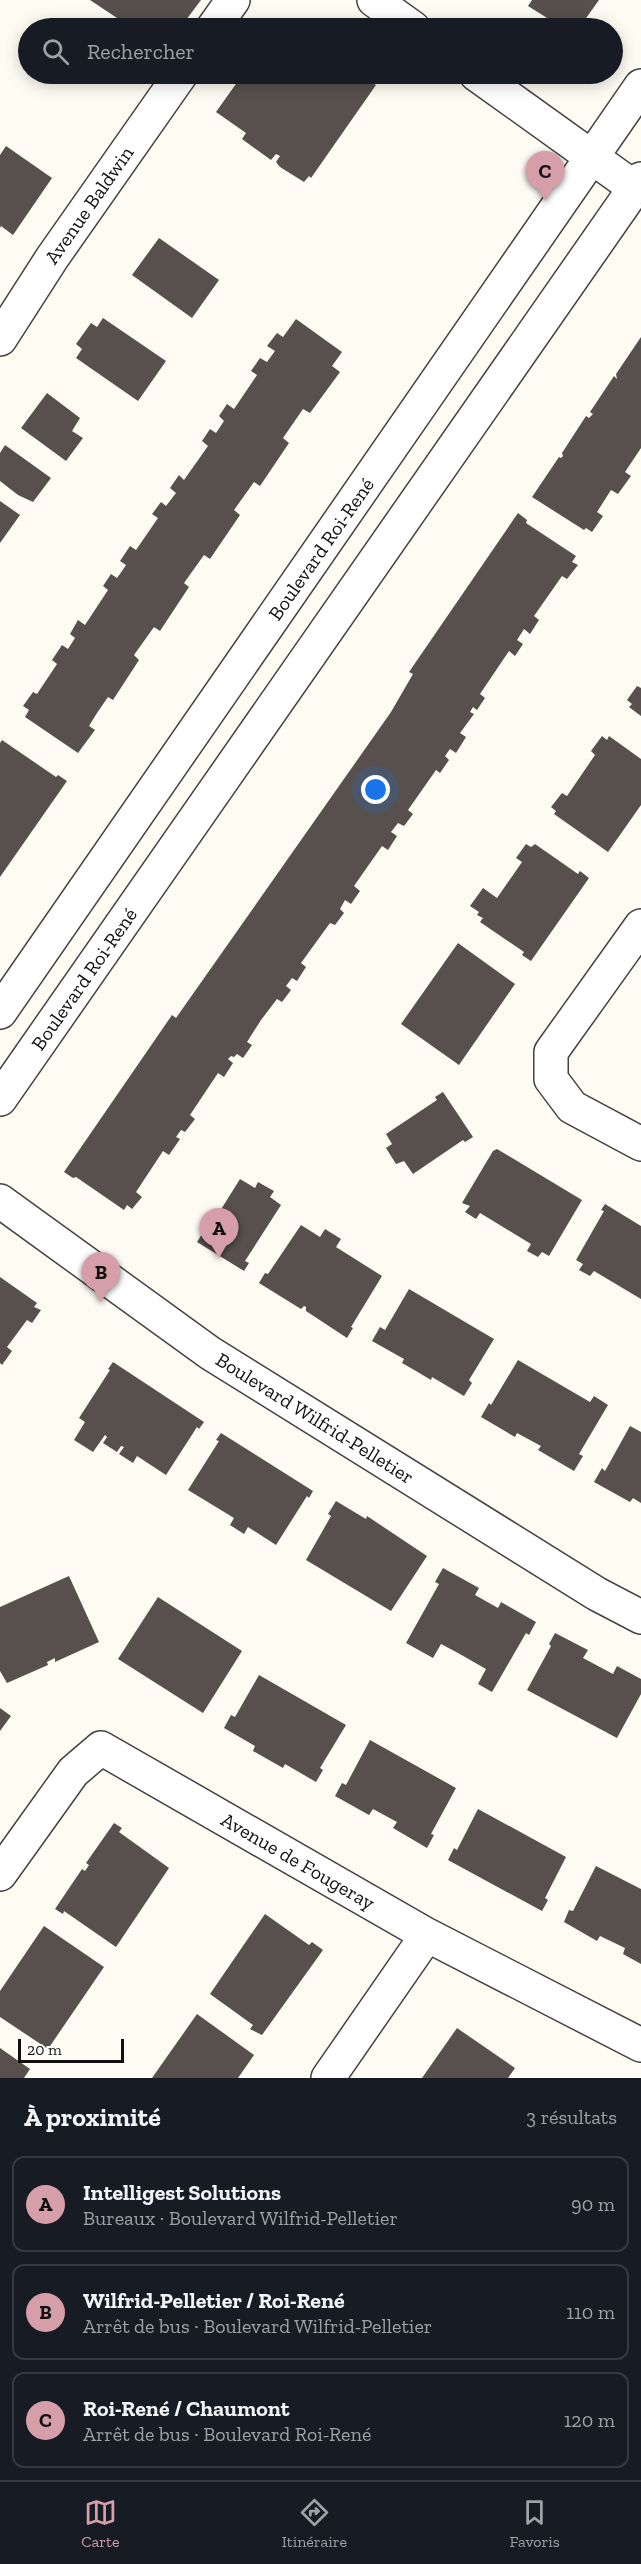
<!DOCTYPE html>
<html lang="fr">
<meta charset="utf-8">
<style>
body{margin:0;font-family:"Zilla Slab",serif;background:#20242c;color:#f1f3f6}
.scale{position:absolute;left:18px;bottom:15px;width:106px;box-sizing:border-box;padding-left:6px;border:3px solid #101010;border-top:0;font-size:16px;line-height:21px;white-space:nowrap;color:#101010;-webkit-text-stroke:4px #fff;paint-order:stroke}
.you{position:absolute;left:376px;top:790px;width:21px;height:21px;margin:-15px;border:4px solid #fff;border-radius:50%;background:#1a73e8;box-shadow:0 0 0 9px #1a73e833}
.badge{display:grid;place-items:center;width:39px;height:39px;border-radius:50%;background:#d59ea8;color:#111;font-size:20px;font-weight:700}
.pin{position:absolute;translate:-50% -50px;filter:drop-shadow(0 2px 3px #0008)}
.pin::after{content:'';position:absolute;top:32px;width:21px;height:18px;background:inherit;clip-path:polygon(0 0,100% 0,50% 100%)}
.list{margin:0;padding:0;list-style:none}
h2{display:flex;justify-content:space-between;align-items:center;height:78px;margin:0;padding:0 24px;font-size:26px}
h2 small{font-size:20px;font-weight:400;color:#9ea1a6}
.list li{display:grid;grid-template-columns:39px 1fr auto;gap:18px;align-items:center;box-sizing:border-box;height:96px;margin:0 12px 12px;padding:0 12px;border:2px solid #363941;border-radius:12px}
.list b{display:block;font-size:22px;white-space:nowrap}
.list p{margin:0;font-size:20px;white-space:nowrap;color:#9ea1a6}
.list em{font-size:20px;font-style:normal;color:#9ea1a6}
.icon{flex:none;width:33px;height:33px;fill:none;stroke:currentColor;stroke-width:2;stroke-linecap:round;stroke-linejoin:round}
.map{position:relative;flex:none;width:641px;height:2078px;overflow:hidden}
.search{position:absolute;background:#171b24;box-shadow:0 3px 15px #0003;left:18px;right:18px;top:18px;height:66px;display:flex;align-items:center;gap:15px;box-sizing:border-box;padding:0 21px;border-radius:33px;color:#9ea1a6;font-size:22px}
.sheet{height:402px;background:#171b24}
nav{display:flex;justify-content:space-around;align-items:center;box-sizing:border-box;height:84px;border-top:2px solid #363941;background:#171b24;font-size:16px;color:#9ea1a6}
nav a{display:grid;justify-items:center;gap:3px}
nav .on{color:#d59ea8}
.map>svg:first-child{display:block}
.building{fill:#57504d}
.lines{fill:none;stroke-linecap:round;stroke-linejoin:round}
.minor-casing{stroke:#434343;stroke-width:36}
.minor{stroke:#fff;stroke-width:33}
.labels{text-anchor:middle;stroke-width:6;stroke-linejoin:round;paint-order:stroke}
.street-label{font-size:20px;fill:#101010;stroke:#fff}
</style>
<div class="map">
<svg width="641" height="2078" viewBox="0 0 641 2078">
<rect width="100%" height="100%" fill="#fefbf3"/>
<path class="building" d="M90 0H201L180 28H152L143 22 138 28H132Z
M532 0H599L579 28H563L528 6Z
M281 19 295 28H274Z
M243 74H360L376 85 311 178 309 176 304 182 280 167 276 162 280 156 276 154 271 160 246 142 242 139 246 133 216 112Z
M6 146 52 178 13 235 1 226 0 228V155Z
M159 238 219 280 192 318 132 275Z
M103 318 166 361 138 401 76 358 82 349 76 344 91 323 97 327Z
M296 319 342 352 332 366 340 372 310 413 303 409 283 438 289 443 260 486 254 482 234 510 240 515 210 559 204 555 184 583 189 587 160 631 154 627 134 655 139 660 113 700 108 697 97 713 89 726 95 730 78 753 25 717 29 710 23 706 33 692 37 694 57 664 52 660 62 645 68 649 75 638 70 634 78 620 85 625 108 590 103 586 111 574 117 578 122 571 126 565 120 561 130 546 136 550 158 518 152 514 161 502 166 506 176 493 170 488 179 475 184 480 208 446 202 441 210 429 216 433 224 421 219 416 227 404 234 409 257 375 251 371 260 358 267 362 275 351 267 346 277 333 283 337Z
M641 337V448L625 472 631 476 618 494 611 490 597 512 603 516 592 532 586 528 584 530 532 497 559 457 561 458 563 456 562 453 586 416 589 418 593 414 590 412 614 376 617 379 616 374Z
M47 393 80 418 72 431 83 438 66 461 21 428Z
M5 445 51 478 33 502 18 495 0 481V453Z
M0 501 20 515 0 543Z
M518 513 527 520 526 523 576 556 572 562 578 565 567 579 562 576 534 616 539 620 530 634 524 629 517 640 523 644 515 656 509 651 480 694 485 698 477 710 473 707 470 712 474 714 460 733 466 737 456 753 450 749 445 756 449 760 440 773 436 770 408 810 413 814 404 826 398 823 391 832 397 836 388 850 382 846 354 886 360 891 351 904 345 900 340 909 344 913 335 925 330 923 301 963 306 967 297 981 292 978 286 986 291 990 282 1002 277 999 261 1020 247 1042 252 1045 243 1058 237 1054 234 1057 231 1056 228 1059 233 1063 224 1077 218 1073 190 1115 195 1119 185 1132 181 1130 176 1137 180 1139 169 1155 163 1151 136 1192 142 1197 132 1209 127 1205 124 1210 76 1177 73 1178 64 1172 172 1015 176 1018 391 712 413 674 409 672Z
M637 686 641 688V716L629 707 632 704 627 700Z
M602 736 607 740 609 736 641 759V805L608 852 554 814 556 811 551 807 562 793 567 796 595 755 591 751Z
M2 740 56 777 58 775 67 781 0 877V743Z
M526 844 531 847 535 844 578 874 580 871 589 878 531 961 522 955 524 952 480 922 483 918 477 915 479 912 470 906 483 888 497 898 522 862 516 858Z
M458 943 515 984 459 1065 401 1024Z
M443 1092 473 1137 465 1142 463 1140 413 1174 404 1161 396 1164 386 1148 392 1144 386 1134 437 1100 435 1097Z
M497 1149 582 1200 549 1256 542 1252 538 1257 527 1251 531 1244 480 1213 476 1219 465 1212 470 1206 462 1203 493 1151Z
M240 1179 255 1188 258 1182 274 1191 270 1197 281 1205 245 1261 249 1263 244 1271 197 1242 202 1234 205 1235Z
M605 1204 641 1226V1299L594 1271 590 1276 579 1270 583 1264 576 1260 604 1211 601 1210Z
M301 1225 320 1237 325 1229 341 1239 336 1247 382 1276 351 1327 353 1328 347 1338 306 1311V1307L304 1306 301 1309 259 1283 265 1273 268 1274Z
M0 1277 37 1303 34 1307 41 1310 32 1323 27 1320 7 1347 12 1351 2 1365 0 1363Z
M409 1289 494 1339 469 1380 472 1383 464 1396 432 1377 431 1380 416 1371 402 1363 404 1359 372 1341 380 1327 385 1330Z
M518 1360 590 1402 594 1396 608 1405 579 1454 583 1456 574 1471 538 1450 541 1446 517 1433 515 1437 481 1417 489 1403 491 1405Z
M113 1362 204 1422 199 1429 197 1427 166 1475 137 1456 133 1463 119 1454 124 1447 121 1446 117 1452 103 1443 107 1437 105 1435 93 1452 74 1440 85 1422 79 1418 110 1370 108 1369Z
M630 1426 641 1432V1503L633 1498 630 1502 594 1482 602 1468 605 1471Z
M221 1433 313 1491 309 1498 307 1496 276 1545 248 1527 244 1534 230 1525 234 1518 188 1490 219 1441 216 1440Z
M336 1501 366 1519 367 1516 427 1556 391 1611 306 1560 331 1516 328 1514Z
M443 1568 479 1588 475 1595 498 1608 501 1602 536 1622 529 1635 526 1633 492 1692 478 1684 486 1669 458 1653 441 1644 433 1658 406 1643 439 1584 435 1582Z
M69 1576 99 1642 55 1662V1658L47 1662 48 1665 7 1683 0 1671V1607Z
M158 1597 242 1651 203 1713 118 1659Z
M555 1633 588 1650 583 1658 613 1674 617 1666 641 1679V1694L617 1738 527 1690 551 1646 549 1644Z
M259 1675 346 1725 320 1768 323 1770 316 1782 285 1764 283 1768 253 1751 255 1746 224 1728 231 1715 235 1717Z
M0 1708 11 1716 0 1731Z
M370 1740 456 1788 431 1834 434 1835 427 1848 393 1828 397 1822 373 1809 369 1815 335 1796 342 1783 346 1785Z
M478 1809 566 1857 545 1898 548 1900 542 1911 448 1860 454 1848 457 1850Z
M114 1823 122 1828 119 1832 169 1868 116 1947 64 1911 63 1914 55 1909 82 1869 85 1871 89 1865 86 1863Z
M596 1866 641 1889V1964L623 1954 625 1948 600 1936 597 1941 564 1922 569 1910 573 1911Z
M265 1914 309 1945 312 1942 323 1950 262 2035 250 2029 253 2025 210 1994Z
M44 1926 104 1967 48 2049 0 2017V1991Z
M197 2014 254 2055 238 2078H152Z
M457 2028 515 2068 508 2078H422Z
M0 2048 30 2069 24 2078H0Z"/>
<g class="lines">
<g class="minor-casing">
<path id="minor" d="M374 0 413 28
M213 28 233 0
M476 74 635 188
M0 339 52 258 181 74
M641 926 551 1052V1079L572 1107 641 1144
M0 1012 641 86
M0 1099 641 179
M0 1201 210 1353 597 1594 641 1617
M0 1874 73 1772 101 1748 427 1935 641 2045
M328 2078 427 1935"/>
</g>
<use href="#minor" class="minor"/>
</g>
<g class="labels">
<g class="street-label">
<text transform="translate(89 205) rotate(-55)" y="7">Avenue Baldwin</text>
<text transform="translate(321 549) rotate(-55)" y="7">Boulevard Roi-René</text>
<text transform="translate(84 979) rotate(-55)" y="7">Boulevard Roi-René</text>
<text transform="translate(315 1418) rotate(32)" y="7">Boulevard Wilfrid-Pelletier</text>
<text transform="translate(298 1861) rotate(30)" y="7">Avenue de Fougeray</text>
</g>
</g>
</svg>
<div class="scale">20 m</div>
<div class="you"></div>
<div class="pin badge" style="left:219px;top:1258px">A</div>
<div class="pin badge" style="left:101px;top:1302px">B</div>
<div class="pin badge" style="left:545px;top:201px">C</div>
<div class="search"><svg class="icon" aria-label="search" viewBox="0 0 24 24"><circle cx="10" cy="10" r="6"/><path d="M15 15l6 6"/></svg>Rechercher</div>
</div>
<section class="sheet">
<h2>À proximité<small>3 résultats</small></h2>
<ul class="list">
<li><span class="badge">A</span><div><b>Intelligest Solutions</b><p>Bureaux · Boulevard Wilfrid-Pelletier</p></div><em>90 m</em></li>
<li><span class="badge">B</span><div><b>Wilfrid-Pelletier / Roi-René</b><p>Arrêt de bus · Boulevard Wilfrid-Pelletier</p></div><em>110 m</em></li>
<li><span class="badge">C</span><div><b>Roi-René / Chaumont</b><p>Arrêt de bus · Boulevard Roi-René</p></div><em>120 m</em></li>
</ul>
</section>
<nav>
<a class="on"><svg class="icon" aria-label="map" viewBox="0 0 24 24"><path d="M3 6l6-2 6 2 6-2v14l-6 2-6-2-6 2zM9 4v14M15 6v14"/></svg>Carte</a>
<a><svg class="icon" aria-label="directions" viewBox="0 0 24 24"><path d="M12 3l9 9-9 9-9-9zM9 14v-3h6M13 9l2 2-2 2"/></svg>Itinéraire</a>
<a><svg class="icon" aria-label="saved" viewBox="0 0 24 24"><path d="M7 4h10v16l-5-4-5 4z"/></svg>Favoris</a>
</nav>
